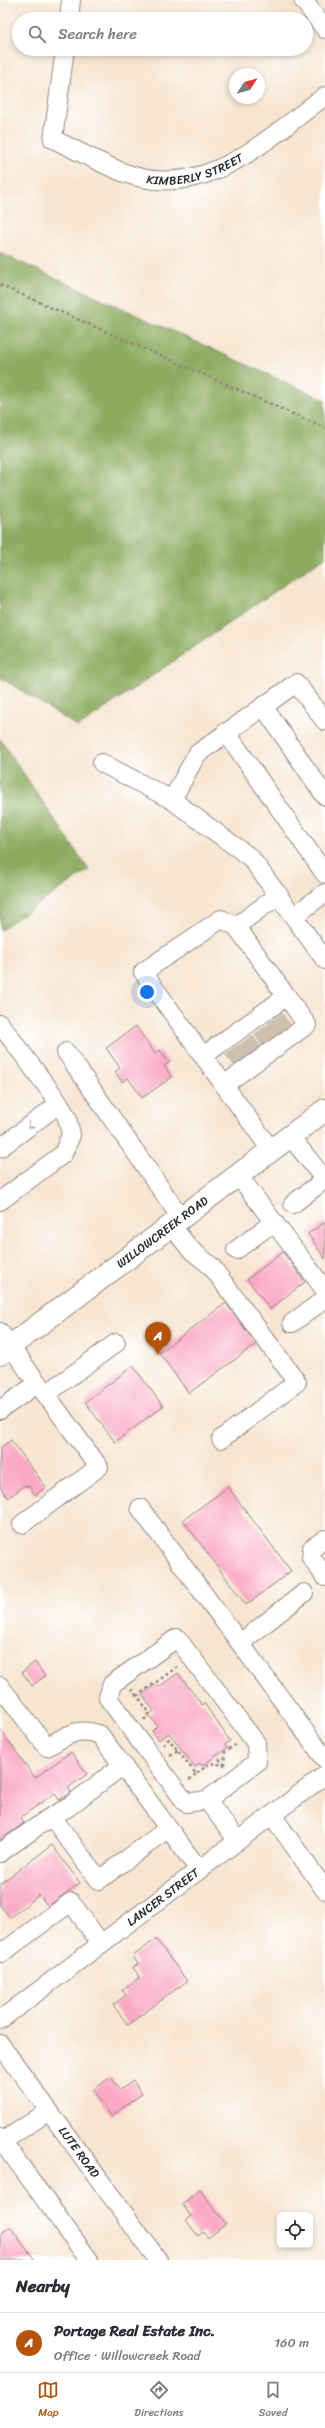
<!DOCTYPE html>
<meta charset="utf-8">
<style>
body{margin:0;font-family:Sriracha,sans-serif;background:#f2f2f3;color:#2b2b33}
.controls{position:absolute;right:12px;bottom:12px;display:grid;overflow:hidden;border-radius:6px;box-shadow:0 2px 6px #0003}
.controls button{width:36px;height:36px;display:grid;place-items:center;padding:0;border:0;border-bottom:1px solid #e1e1e2;background:#fff;color:#2b2b33;font:20px sans-serif}
.compass{position:absolute;left:229px;top:68px;width:36px;height:36px;border-radius:50%;background:#fff;box-shadow:0 2px 6px #0003;rotate:54deg}
.you{position:absolute;left:147px;top:992px;width:14px;height:14px;margin:-10px;border:3px solid #fff;border-radius:50%;background:#1a73e8;box-shadow:0 0 0 6px #1a73e833}
.badge{display:grid;place-items:center;width:26px;height:26px;border-radius:50%;background:#b45309;color:#fff;font-size:13px;font-weight:700}
.pin{position:absolute;translate:-50% -33px;filter:drop-shadow(0 1px 2px #0008)}
.pin::after{content:'';position:absolute;top:21px;width:14px;height:12px;background:inherit;clip-path:polygon(0 0,100% 0,50% 100%)}
.list{margin:0;padding:0;list-style:none}
h2{display:flex;justify-content:space-between;align-items:center;height:52px;margin:0;padding:0 16px;font-size:17px}
h2 small{font-size:13px;font-weight:400;color:#7c7c81}
.list li{display:grid;grid-template-columns:26px 1fr auto;gap:12px;align-items:center;box-sizing:border-box;height:60px;padding:0 16px;border-top:1px solid #e1e1e2}
.list b{display:block;font-size:15px;white-space:nowrap}
.list p{margin:0;font-size:13px;white-space:nowrap;color:#7c7c81}
.list em{font-size:13px;font-style:normal;color:#7c7c81}
.icon{flex:none;width:22px;height:22px;fill:none;stroke:currentColor;stroke-width:2;stroke-linecap:round;stroke-linejoin:round}
.map{position:relative;flex:none;width:325px;height:2260px;overflow:hidden}
.search{position:absolute;background:#fff;box-shadow:0 2px 6px #0003;left:12px;right:12px;top:12px;height:44px;display:flex;align-items:center;gap:10px;box-sizing:border-box;padding:0 14px;border-radius:22px;color:#7c7c81;font-size:15px}
.sheet{height:112px;background:#fff}
nav{display:flex;justify-content:space-around;align-items:center;box-sizing:border-box;height:56px;border-top:1px solid #e1e1e2;background:#fff;font-size:11px;color:#7c7c81}
nav a{display:grid;justify-items:center;gap:2px}
nav .on{color:#b45309}
.map>svg:first-child{display:block}
.forest{fill:#8cab5f;stroke:#5c6b45}
.building{fill:#faa8c5}
.lines{fill:none;stroke-linecap:round;stroke-linejoin:round}
.minor-tunnel{stroke:#cec0af;stroke-width:18;stroke-dasharray:18 9;stroke-linecap:butt}
.minor-casing{stroke:#91887e;stroke-width:20}
.major-casing{stroke:#91887e;stroke-width:24}
.path{stroke:#91887e;stroke-width:2.5;stroke-dasharray:3 3;stroke-linecap:butt}
.minor{stroke:#fff;stroke-width:18}
.major{stroke:#fff;stroke-width:22}
.oneway{stroke:#a0a0a0}
.labels{text-anchor:middle;stroke-width:3.5;stroke-linejoin:round;paint-order:stroke}
.street-label{font-size:12px;fill:#2b2b2b;stroke:#fff}
</style>
<div class="map">
<svg width="325" height="2260" viewBox="0 0 325 2260">
<rect width="100%" height="100%" fill="#fff"/>
<filter id="ink" filterUnits="userSpaceOnUse"><feTurbulence type="fractalNoise" baseFrequency=".025" numOctaves="2"/><feDisplacementMap in="SourceGraphic" scale="8" xChannelSelector="R" yChannelSelector="G"/><feConvolveMatrix kernelMatrix="1 2 1 2 8 2 1 2 1" color-interpolation-filters="sRGB"/></filter>
<filter id="wash" filterUnits="userSpaceOnUse"><feTurbulence type="fractalNoise" baseFrequency=".012" numOctaves="4" result="noise"/><feDisplacementMap in="SourceGraphic" scale="16" xChannelSelector="R" yChannelSelector="G"/><feGaussianBlur stdDeviation="0.9" result="paint"/><feColorMatrix in="noise" values="0 0 0 0 0 0 0 0 0 0 0 0 0 0 0 0 0 1.4 0 .05"/><feComposite in="paint" operator="in"/></filter>
<g filter="url(#wash)">
<rect width="100%" height="100%" fill="#f7e5d0"/>
<path class="forest" d="M0 253 325 400V557L78 727 0 677Z
M0 739 89 870 0 930Z"/>
<g id="blocks">
<path class="building" d="M136 1026 155 1054 160 1050 169 1063 164 1066 172 1077 142 1098 128 1078 122 1082 115 1072 120 1068 106 1048Z
M325 1222V1259L308 1234Z
M283 1252 305 1282 270 1309 247 1279Z
M226 1303 256 1344 189 1393 159 1353Z
M133 1366 163 1406 115 1442 85 1402Z
M11 1440 46 1487 35 1495 29 1486 26 1487 25 1485 8 1498 0 1487V1448Z
M228 1487 291 1571 246 1605 183 1520Z
M35 1662 45 1676 32 1686 22 1672Z
M178 1673 202 1705 204 1703 230 1741 225 1745 227 1748 202 1766 200 1763 195 1767 169 1733 159 1740 152 1731 157 1726 149 1715 154 1711 142 1695 156 1684 159 1687Z
M0 1729 35 1778 71 1752 87 1774 68 1788 71 1792 61 1799 59 1800 55 1793 20 1818 24 1823 0 1840Z
M52 1845 80 1883 48 1906 39 1895 10 1918 0 1905V1884Z
M156 1939 187 1981 128 2025 113 2005 126 1995 122 1990 140 1977 133 1968 138 1964 133 1956Z
M111 2077 120 2090 133 2081 142 2094 111 2116 93 2090Z
M200 2190 226 2224 208 2238 203 2232 198 2236 186 2220 191 2216 182 2204Z
M10 2227 35 2260H0V2234Z"/>
</g>
</g>
<g filter="url(#ink)">
<use href="#blocks" fill-opacity="0" stroke="#91887e" stroke-width="1"/>
<g class="lines">
<path class="minor-tunnel" d="M275 1018 285 1032
M261 1029 270 1042
M245 1040 255 1053
M232 1049 243 1063"/>
<g class="minor-casing">
<g id="minor">
<path d="M303 0 325 29"/>
<path d="M69 19 71 0"/>
<path id="s1" d="M65 49 53 139C76 150 98 162 122 172 203 204 264 141 325 96"/>
<path d="M263 706 325 796"/>
<path d="M226 732 325 874"/>
<path d="M102 763 172 800 251 858 325 960"/>
<path d="M172 800 197 754 296 683 325 721"/>
<path d="M294 916 325 893"/>
<path d="M0 1024 54 1096 67 1117 71 1135 63 1154 0 1201"/>
<path d="M66 1052 181 1218"/>
<path d="M203 1056 287 996"/>
<path d="M224 1085 143 972 221 919 236 926"/>
<path d="M290 1136 325 1180"/>
<path d="M0 1148 59 1104"/>
<path d="M271 1150 224 1085 307 1025 236 926 279 895"/>
<path d="M238 1175 325 1290"/>
<path d="M293 1204 324 1180"/>
<path d="M171 1225 190 1249 212 1267 297 1382 221 1439"/>
<path d="M236 1250 274 1222"/>
<path d="M292 1323 325 1299"/>
<path d="M0 1332 99 1467 22 1524"/>
<path d="M46 1394 116 1343"/>
<path d="M0 1410 38 1383"/>
<path d="M140 1508 240 1643"/>
<path d="M325 1539 312 1548 311 1557 325 1577"/>
<path d="M304 1593 240 1643 325 1759"/>
<path d="M0 1686 47 1747C66 1736 78 1726 100 1735L199 1870"/>
<path d="M207 1800 186 1803 108 1698 112 1684 177 1638 256 1743 257 1762 207 1800 238 1841"/>
<path d="M272 1815 325 1890"/>
<path d="M52 1817 99 1880 169 1828"/>
<path d="M0 1853 49 1818 67 1808 123 1765"/>
<path d="M0 1950 2 1953 71 1902 101 1944"/>
<path id="s2" d="M0 2020 325 1775"/>
<path id="s3" d="M0 2044 158 2260"/>
<path d="M0 2138 89 2260"/>
<path d="M0 2143 49 2111"/>
</g>
</g>
<g class="major-casing">
<g id="major">
<path id="s4" d="M0 1354 325 1110"/>
</g>
</g>
<path class="path" d="M0 285 325 428
M131 1689 137 1696
M144 1720 150 1713 137 1696 177 1667
M163 1745 169 1739 196 1774 210 1763 224 1765 225 1752 235 1745
M170 1755 178 1750
M219 1759 224 1765
M189 1780 196 1774"/>
<use href="#minor" class="minor"/>
<use href="#major" class="major"/>
</g>
<defs><path id="oneway-chevron" d="M-2-3.5L2.5 0L-2 3.5" fill="none" stroke-width="1.6" stroke-linecap="round" stroke-linejoin="round"/></defs>
<use class="oneway" href="#oneway-chevron" transform="translate(30 1126) rotate(143)"/>
</g>
<g class="labels">
<g class="street-label">
<text dy="4" stroke="none"><textPath href="#s1" startOffset="243">KIMBERLY STREET</textPath></text>
<text dy="4" stroke="none"><textPath href="#s4" startOffset="203">WILLOWCREEK ROAD</textPath></text>
<text dy="4" stroke="none"><textPath href="#s2" startOffset="204">LANCER STREET</textPath></text>
<text dy="4" stroke="none"><textPath href="#s3" startOffset="134">LUTE ROAD</textPath></text>
</g>
</g>
</svg>
<div class="controls">
<button><svg class="icon" aria-label="locate" viewBox="0 0 24 24"><circle cx="12" cy="12" r="6"/><path d="M12 2v4M12 18v4M2 12h4M18 12h4"/></svg></button>
</div>
<svg class="compass" viewBox="-18 -18 36 36"><path d="M0-13l5 13h-10z" fill="#e53935"/><path d="M0 13l5-13h-10z" fill="#7c7c81"/></svg>
<div class="you"></div>
<div class="pin badge" style="left:158px;top:1355px">A</div>
<div class="search"><svg class="icon" aria-label="search" viewBox="0 0 24 24"><circle cx="10" cy="10" r="6"/><path d="M15 15l6 6"/></svg>Search here</div>
</div>
<section class="sheet">
<h2>Nearby<small></small></h2>
<ul class="list">
<li><span class="badge">A</span><div><b>Portage Real Estate Inc.</b><p>Office · Willowcreek Road</p></div><em>160 m</em></li>
</ul>
</section>
<nav>
<a class="on"><svg class="icon" aria-label="map" viewBox="0 0 24 24"><path d="M3 6l6-2 6 2 6-2v14l-6 2-6-2-6 2zM9 4v14M15 6v14"/></svg>Map</a>
<a><svg class="icon" aria-label="directions" viewBox="0 0 24 24"><path d="M12 3l9 9-9 9-9-9zM9 14v-3h6M13 9l2 2-2 2"/></svg>Directions</a>
<a><svg class="icon" aria-label="saved" viewBox="0 0 24 24"><path d="M7 4h10v16l-5-4-5 4z"/></svg>Saved</a>
</nav>
